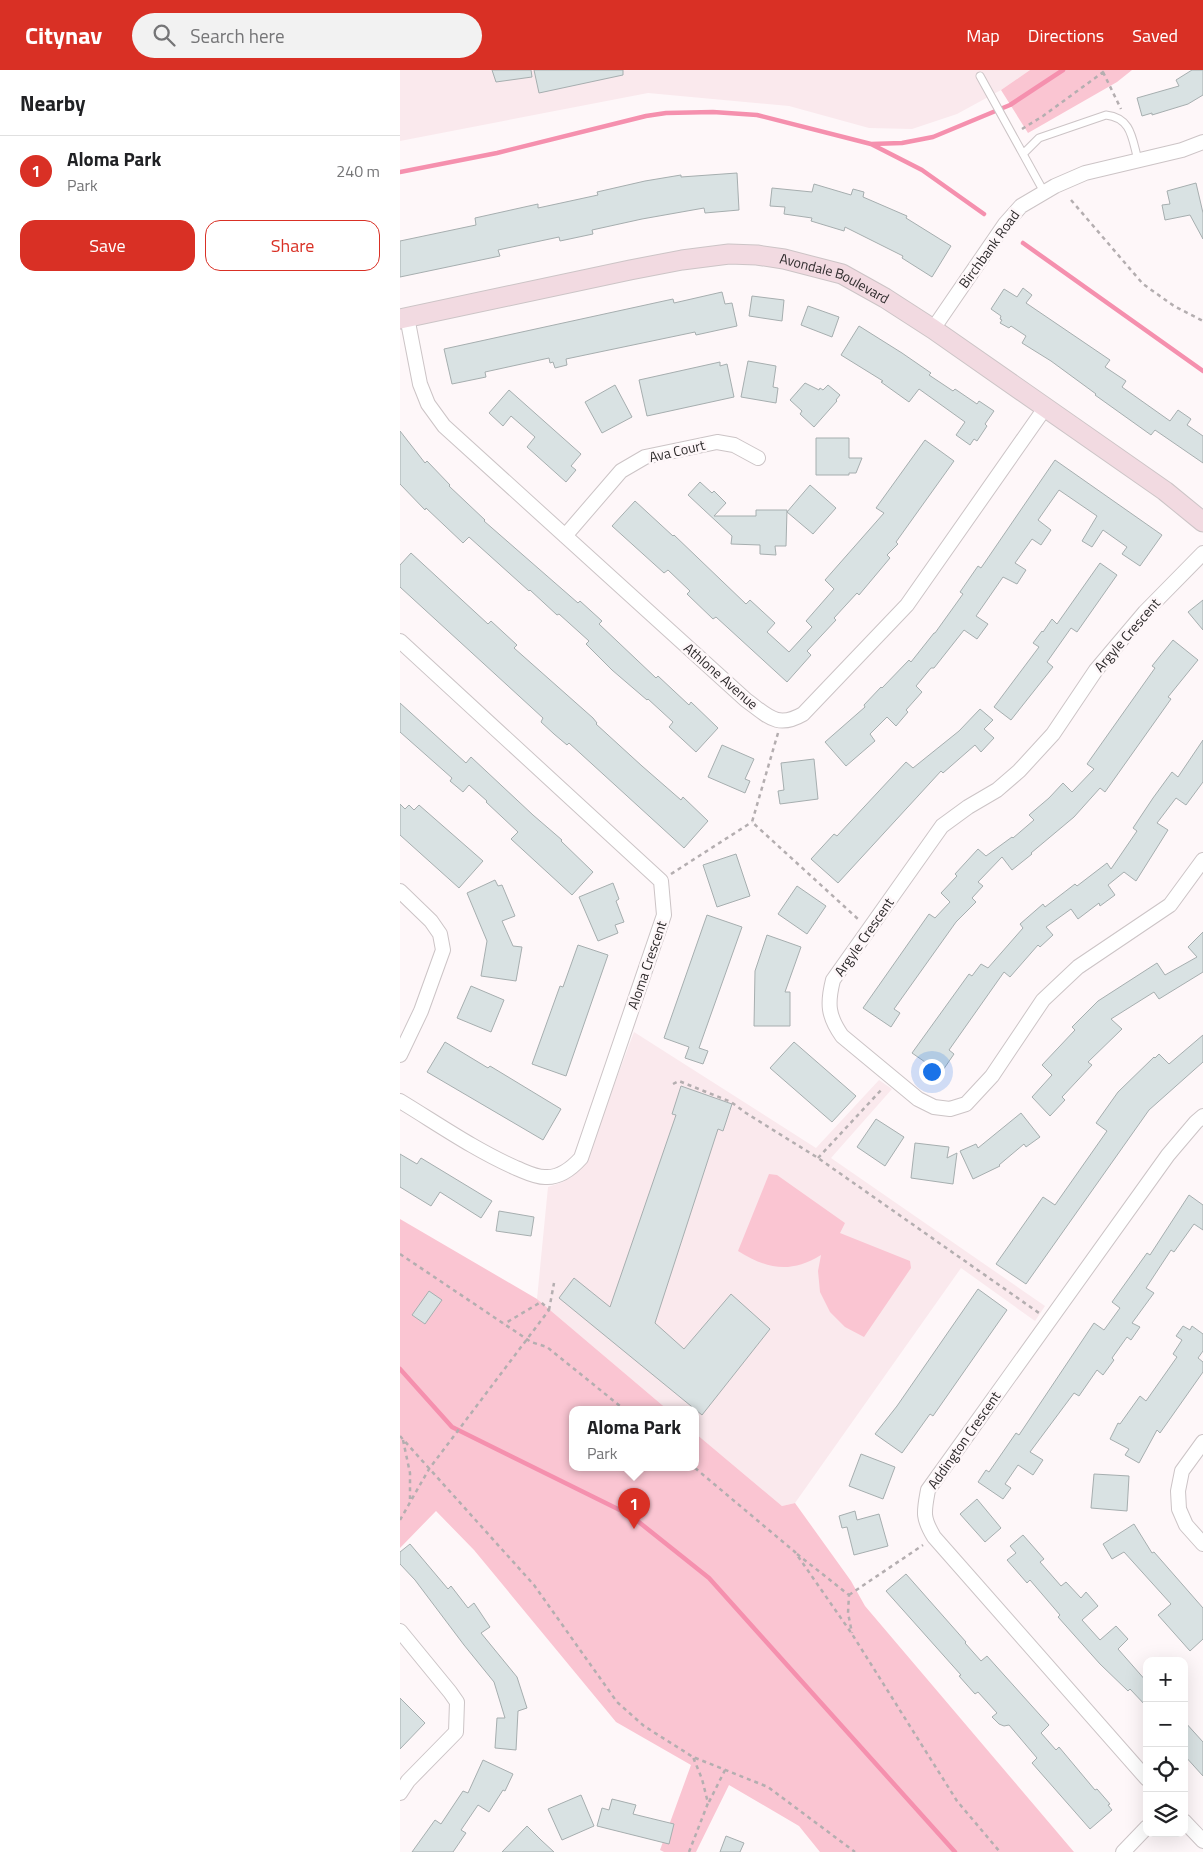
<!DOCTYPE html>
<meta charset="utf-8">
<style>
body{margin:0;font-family:"Titillium Web",sans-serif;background:#f2f2f2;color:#202124}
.controls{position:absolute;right:15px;bottom:15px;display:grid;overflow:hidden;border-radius:10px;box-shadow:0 5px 20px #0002}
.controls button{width:45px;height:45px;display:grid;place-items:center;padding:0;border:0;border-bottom:1px solid #e0e0e0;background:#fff;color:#202124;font:25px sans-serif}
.you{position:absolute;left:531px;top:1001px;width:18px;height:18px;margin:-12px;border:4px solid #fff;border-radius:50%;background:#1a73e8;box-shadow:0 0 0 8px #1a73e833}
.badge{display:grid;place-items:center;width:32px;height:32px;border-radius:50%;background:#d93025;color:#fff;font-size:16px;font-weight:700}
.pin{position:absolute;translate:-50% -41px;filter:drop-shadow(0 1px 2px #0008)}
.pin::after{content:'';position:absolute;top:26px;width:18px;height:15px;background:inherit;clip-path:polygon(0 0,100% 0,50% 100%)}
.popup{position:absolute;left:169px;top:1336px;width:130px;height:65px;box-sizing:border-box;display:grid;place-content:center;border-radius:10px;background:#fff;filter:drop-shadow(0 1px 4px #0005);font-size:16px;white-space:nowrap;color:#757577}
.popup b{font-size:19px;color:#202124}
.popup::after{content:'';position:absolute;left:50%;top:100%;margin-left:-10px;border:10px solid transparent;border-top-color:#fff}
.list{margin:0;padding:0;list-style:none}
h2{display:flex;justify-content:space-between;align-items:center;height:65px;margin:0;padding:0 20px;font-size:21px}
h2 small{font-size:16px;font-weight:400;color:#757577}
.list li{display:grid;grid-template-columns:32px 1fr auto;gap:15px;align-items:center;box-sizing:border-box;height:70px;padding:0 20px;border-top:1px solid #e0e0e0}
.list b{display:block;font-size:19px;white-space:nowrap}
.list p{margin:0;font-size:16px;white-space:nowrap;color:#757577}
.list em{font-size:16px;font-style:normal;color:#757577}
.actions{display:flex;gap:10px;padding:15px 20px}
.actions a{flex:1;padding:11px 0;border:1px solid #d93025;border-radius:15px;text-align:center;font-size:18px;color:#d93025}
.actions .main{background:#d93025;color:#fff}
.icon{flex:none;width:28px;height:28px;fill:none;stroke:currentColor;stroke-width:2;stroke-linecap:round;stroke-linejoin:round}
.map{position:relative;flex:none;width:803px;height:1782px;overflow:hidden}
header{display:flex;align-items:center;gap:30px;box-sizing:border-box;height:70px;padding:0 25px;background:#d93025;color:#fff}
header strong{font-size:24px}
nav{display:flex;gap:28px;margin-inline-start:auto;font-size:18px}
.search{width:350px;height:45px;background:#f2f2f2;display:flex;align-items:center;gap:12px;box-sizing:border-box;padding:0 18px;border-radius:28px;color:#757577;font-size:19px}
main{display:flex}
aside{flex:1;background:#fff}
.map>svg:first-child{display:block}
.built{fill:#fae9ed}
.green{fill:#fac5d2}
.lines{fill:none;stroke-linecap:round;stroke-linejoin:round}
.stream{stroke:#f590ae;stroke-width:4.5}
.building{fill:#d9e2e3;stroke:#a6aeaf}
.lane-casing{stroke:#ccc4c6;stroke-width:9}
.street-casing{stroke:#ccc4c6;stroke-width:16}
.secondary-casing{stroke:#ccc4c6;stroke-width:21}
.path{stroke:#b4aeb0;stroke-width:2.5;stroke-dasharray:4 4;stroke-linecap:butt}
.lane{stroke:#fff;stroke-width:7}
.street{stroke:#fff;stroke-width:14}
.secondary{stroke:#f2dae1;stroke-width:19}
.labels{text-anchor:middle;stroke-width:5;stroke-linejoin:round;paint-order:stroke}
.street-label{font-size:14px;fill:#2e2b2c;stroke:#fef7f9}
</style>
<header>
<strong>Citynav</strong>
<div class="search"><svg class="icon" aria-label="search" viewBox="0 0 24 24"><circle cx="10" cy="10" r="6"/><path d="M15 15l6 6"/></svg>Search here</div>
<nav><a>Map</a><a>Directions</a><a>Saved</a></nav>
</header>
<main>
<aside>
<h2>Nearby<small></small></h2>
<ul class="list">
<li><span class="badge">1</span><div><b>Aloma Park</b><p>Park</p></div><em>240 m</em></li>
</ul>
<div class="actions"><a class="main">Save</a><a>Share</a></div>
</aside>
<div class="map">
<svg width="803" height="1782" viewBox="0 0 803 1782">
<rect width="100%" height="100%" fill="#fef7f9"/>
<path class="built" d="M0 0H630L601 20 557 44 512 59 469 58 389 36 248 23 0 71Z
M234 962 416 1078 479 1010 492 1019 431 1088 645 1236 635 1251 561 1198 395 1433 382 1436 295 1363V1340H268L137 1229 148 1117 163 1112 173 1105 181 1097 187 1087Z"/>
<path class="green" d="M630 0H732L717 12 628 63 601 20Z
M369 1104 377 1105 445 1153 440 1163 510 1191 511 1198 464 1267 445 1257 430 1242 420 1222 418 1201 421 1185C390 1204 367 1199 338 1181Z
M0 1149 137 1229 268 1340H173V1398H295V1363L382 1436 395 1433 451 1511 465 1536 674 1782H420L399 1756 329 1715 296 1782H264L260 1780 291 1695 216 1652 74 1480 36 1441 0 1478Z"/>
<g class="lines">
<path class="stream" d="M471 74 502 73 533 67 610 35 663 0
M0 102 97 83 246 46 266 43 313 42 357 45 471 74 522 100 584 144
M623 173 803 301
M0 1299 52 1357 230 1445 309 1508 555 1782"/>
</g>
<path class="building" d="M92 0H131L132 7 96 12Z
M134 0H223V5L139 23Z
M792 0H803V25L788 34 752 45V43L742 46 737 28 779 16 776 10Z
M337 103 339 140 305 143 304 138 242 149 192 160 193 164 160 171 159 167 98 180 100 186 0 207V171L76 155 75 148 138 134V138L198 125 197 122 245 111 281 105V107Z
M796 113 803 143V169L790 145 765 150 762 135 770 134 767 121Z
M414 114 451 125 453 119 464 122 463 127 507 146 506 148 551 176 532 207 502 188 503 186 445 157 444 161 411 151 412 148 384 144 385 137 370 136 372 118 412 122Z
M623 218 632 225 626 233 710 290 705 297 726 311 722 317 770 351 778 340 791 349 787 355 803 366V393L755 360 751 365 695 325 696 324 651 291 622 273 626 266 611 256 609 258 600 253 602 250 600 249 601 246 591 239 604 219 617 227Z
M322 222 325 234 332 233 337 256 296 265 295 262 166 289 167 295 155 298 153 292 150 293 149 288 85 302 86 307 52 314 44 279 273 229 274 233Z
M352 226 384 230 382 251 349 246Z
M408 236 439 247 432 267 401 255Z
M459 256 502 283 531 303 529 305 553 321 555 319 577 334 579 331 594 341 585 354 587 356 577 371 574 369 570 375 556 365 565 352 519 319 509 332 481 312 483 311 441 285Z
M348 291 376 296 373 317 378 318 376 333 341 327Z
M320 292V296L327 294 334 327 247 346 239 310Z
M405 313 419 320 420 318 423 320 428 315 440 325 436 330 437 331 414 357 400 344 402 341 390 330Z
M215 315 232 347 202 363 185 332Z
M109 320 181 384 171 396 176 400 166 412 127 377 135 367 111 346 103 356 89 343Z
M0 361 25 393 27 391 50 415 49 416 85 450 84 451 178 533 180 531 202 551 199 554 256 608 258 606 289 635 291 632 318 658 296 682 269 657 273 652 248 629 247 630 212 600 186 574 189 571 159 544 157 545 130 520 129 521 69 467 63 473 26 438 25 440 0 414Z
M416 368H449V388H462L456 403H449V405H416Z
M525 370 554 391 496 472 498 474 487 485 490 488 459 525 457 523 434 548 436 550 407 581 411 585 387 612 316 547 313 549 287 524 290 521 268 500 264 503 212 456 235 431 273 466 274 465 346 534 350 530 375 553 367 562 389 582 412 557 406 551 434 519 425 510 484 443 476 438Z
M655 390 762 465 740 496 722 484 727 477 703 460 692 477 682 471 697 446 659 420 638 450 651 460 641 475 632 469 615 493 626 500 617 514 603 507 576 546 588 554 577 569 564 560 534 598H531L516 616 522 622 506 640 508 642 496 656 487 647 470 664 475 671 446 696 425 672 465 637 464 635 481 617 482 618 509 590 511 592 534 563H535L563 524 560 522 578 496 581 498Z
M300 412 312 423 314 421 326 433 314 446H356V440H387L386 476H375L376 485 360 484V475L331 474 332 466 288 425Z
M410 415 436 438 413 464 387 442Z
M11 483 88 554 91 551 117 575 114 578 193 648 197 653 196 654 242 696 281 730 283 727 308 751 284 778 169 673 167 675 154 664 141 652 143 648 0 517V495Z
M700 493 717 505 677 562 671 558 647 592 653 597 611 650 594 637 639 577 633 573 642 561 643 562 652 549 657 554Z
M803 530V560L788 542Z
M773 570 798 590 768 627 771 629 705 722 700 718 674 747 631 783 632 784 612 800 602 787 578 812 583 816 572 828 576 832 556 852 494 939 500 943 491 957 463 938 529 844 535 848 550 832 541 823 557 806 555 804 578 779 586 786 612 767 613 768 634 750 629 745 649 728 663 713 672 722 694 699 687 694 755 598 752 596Z
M0 633 66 693 71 687 133 745 162 770 161 771 193 802 172 825 111 769 118 762 86 732 87 731 69 715 63 722 50 711 52 708 0 662Z
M580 639 593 650 584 659 594 668 581 682 575 675 543 703 541 701 438 813 411 789 434 764 437 766 506 692 513 698 559 661Z
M803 670V712L786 735 776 728 757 753 768 760 736 811 724 802 708 815 715 825 700 836 699 833 678 849 671 839 646 857 653 865 640 877 638 875 610 907 604 902 549 980 554 984 541 1003 512 983 569 904 572 906 581 894 588 898 623 858 620 854 643 834 645 837 675 814 677 816 707 793 711 799 737 761 733 758 753 728 772 702 778 707Z
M322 675 354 689 345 709 350 711 345 723 308 707Z
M414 689 418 729 380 734 378 721 384 720 381 693Z
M0 734 5 739 9 735 14 740 19 735 83 791 59 818 0 765Z
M336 784 350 826 317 837 303 795Z
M95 810 98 816 102 815 115 846 102 851 113 876 122 877 116 911 81 906 87 871 67 823Z
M213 813 219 829 216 831 224 852 215 855 218 863 198 871 179 827Z
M397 816 426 836 407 864 378 844Z
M307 845 342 857 299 978 308 981 303 994 285 988 289 977 264 968Z
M803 862V902L759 929 754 922 711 949 722 959 688 992 692 995 662 1027 665 1030 650 1046 632 1027 652 1005 642 995 675 960 672 957 698 931 757 893 765 905 797 887 788 877Z
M367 865 401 877 385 922H390V956H354L355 901Z
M178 875 208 885 166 1006 132 994 160 916 163 917Z
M71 916 104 930 91 962 57 948Z
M803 965V992L749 1040 626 1214 596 1194 643 1127 655 1135 707 1061 696 1053 718 1022 754 987 755 988 759 984 769 994Z
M45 972 88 998 90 996 161 1039 143 1070 27 1002Z
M394 972 456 1026 432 1052 370 998Z
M281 1016 332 1034 323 1061 318 1059 255 1253 284 1279 331 1224 370 1259 302 1345 159 1228 174 1208 210 1237 276 1045 272 1044Z
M621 1043 640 1067 626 1077 624 1074 599 1095 600 1096 573 1109 560 1081 576 1074 578 1078Z
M476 1049 504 1067 485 1096 457 1077Z
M515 1073 549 1077 547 1088 557 1083 553 1114 511 1108Z
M0 1084 17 1094 21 1088 92 1131 81 1148 40 1122 31 1136 0 1117Z
M789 1125 803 1135V1160L794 1154 774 1182 771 1180 746 1218 754 1223 732 1253 740 1257 731 1270 727 1267 712 1288 714 1290 703 1305 697 1300 679 1326 674 1323 630 1382 643 1390 633 1405 618 1395 605 1414 611 1418 603 1429 578 1412 586 1400 589 1402 616 1363 619 1365 694 1253 704 1260 720 1238 712 1232 747 1183 750 1185Z
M99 1141 134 1147 131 1166 96 1161Z
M578 1219 607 1240 533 1346 530 1344 502 1383 475 1364 497 1336Z
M29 1221 42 1230 25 1254 12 1245Z
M783 1256 790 1260 792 1256 803 1264V1281L798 1288 803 1292V1302L760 1363 757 1360 739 1393 725 1385 729 1379 710 1369 718 1353 720 1354 740 1326 746 1331 777 1287 773 1284 782 1270 776 1266Z
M461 1384 495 1397 483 1429 449 1416Z
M694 1404 729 1406 727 1441 691 1438Z
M577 1429 601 1458 585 1472 560 1444Z
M455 1441 457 1450 479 1444 488 1476 454 1485 447 1457 442 1458 439 1446Z
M734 1454 752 1483 754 1482 803 1538V1569L790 1581 758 1545 771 1534 724 1482 712 1489 703 1474Z
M623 1465 644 1489 640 1492 661 1516 666 1512 681 1528 686 1522 698 1536 682 1550 700 1570 716 1556 728 1569 718 1579 747 1612V1637L730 1619 728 1621 700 1594 658 1547 660 1545 630 1510 627 1513 607 1490 616 1483 610 1476Z
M10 1474 48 1519 51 1516 68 1538 74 1533 90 1557 81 1563 117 1607 127 1638 118 1641 116 1680 95 1678 97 1648H105L94 1612 64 1575 15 1510 0 1494V1482Z
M506 1504 566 1572 565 1573 581 1591 587 1586 631 1635 649 1655 641 1663 656 1680 659 1677 695 1720 697 1719 710 1734 708 1735 712 1740 690 1759 632 1693 637 1688 609 1655 604 1656 599 1654 592 1647 597 1643 578 1622 575 1624 559 1606 561 1605 486 1521Z
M0 1628 25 1653 0 1679Z
M784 1651 803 1672V1706L784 1685Z
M83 1690 113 1704 105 1721 103 1720 89 1742 78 1735 61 1760 66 1763 53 1782H12L35 1750 41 1754 63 1721 68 1723Z
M181 1725 194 1756 162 1770 148 1739Z
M212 1729 236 1735 233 1744 274 1754 269 1774 197 1756 202 1738 209 1740Z
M127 1756 141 1770 154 1782H102Z
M326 1766 344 1773 340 1782H320Z"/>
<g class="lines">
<g class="lane-casing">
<path id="lane" d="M580 6 644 122
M623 84 639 68 706 45C732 48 732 69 738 90"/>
</g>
<g class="street-casing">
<path id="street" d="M7 247 20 314 28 334 44 356 346 630C368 646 377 659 403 644L507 535 645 338
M533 259 605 154 621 136 655 116 685 103 782 80 803 72
M165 466 221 401 245 387 317 372 334 375 358 388
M803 483 745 542 696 600 653 664 619 701 597 720 568 737 542 756 433 910C427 934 428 946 442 966L518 1029 534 1037 550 1039 566 1034 592 1006 643 930 678 897 770 835 803 790
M0 571 261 811 264 845 181 1088C172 1098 159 1108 145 1107 135 1107 126 1102 116 1098 75 1080 38 1054 0 1031
M0 821 31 851 40 864 43 880 21 941 0 985
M803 1372 782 1401 778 1421 779 1439 786 1455 803 1474
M0 1561 50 1622 57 1632 56 1662 8 1711 0 1723
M747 1709 534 1467C522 1447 524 1442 528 1420L768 1085 796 1052 803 1046
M784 1751 803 1771
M723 1782 747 1757"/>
</g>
<g class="secondary-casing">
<g id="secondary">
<path id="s1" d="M0 249 230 200 282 190 329 184 357 185 384 189 442 204 485 228 533 259 765 421 803 452"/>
</g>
</g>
<path class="path" d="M703 2 721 39
M622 59 643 46 706 0
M671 130 743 214 774 236 803 251
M378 663 352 752 458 849
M271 804 352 752
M273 1014 279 1011 331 1032 346 1043 418 1088 639 1243
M418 1088 483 1018
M0 1184 131 1272 147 1277 225 1340
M149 1240 154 1213
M0 1366 134 1515 217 1632 244 1656 293 1687 368 1717 455 1782
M3 1370 10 1403V1429
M295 1398 395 1482 452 1564 557 1731 600 1782
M0 1450 29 1399 149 1240 141 1232 104 1254
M397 1484 449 1525 448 1543 452 1563
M449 1525 523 1475
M309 1732 325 1700
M289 1782 308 1733 302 1709 293 1687"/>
<use href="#lane" class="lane"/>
<use href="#street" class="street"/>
<use href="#secondary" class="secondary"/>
</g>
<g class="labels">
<g class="street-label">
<text transform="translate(589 179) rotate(-54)" y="5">Birchbank Road</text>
<text dy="5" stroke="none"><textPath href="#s1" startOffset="445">Avondale Boulevard</textPath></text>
<text transform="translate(277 381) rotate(-13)" y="5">Ava Court</text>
<text transform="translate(727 565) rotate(-49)" y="5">Argyle Crescent</text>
<text transform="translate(321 606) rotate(41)" y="5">Athlone Avenue</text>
<text transform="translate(464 867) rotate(-55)" y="5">Argyle Crescent</text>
<text transform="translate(247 895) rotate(-71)" y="5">Aloma Crescent</text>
<text transform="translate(564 1370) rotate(-55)" y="5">Addington Crescent</text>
</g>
</g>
</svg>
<div class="controls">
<button>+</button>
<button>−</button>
<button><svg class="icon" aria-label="locate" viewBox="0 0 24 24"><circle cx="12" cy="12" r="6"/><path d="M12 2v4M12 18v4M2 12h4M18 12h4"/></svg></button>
<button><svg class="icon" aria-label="layers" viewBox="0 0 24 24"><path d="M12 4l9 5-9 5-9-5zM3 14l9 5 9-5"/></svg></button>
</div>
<div class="you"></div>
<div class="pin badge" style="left:234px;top:1459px">1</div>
<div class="popup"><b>Aloma Park</b>Park</div>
</div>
</main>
